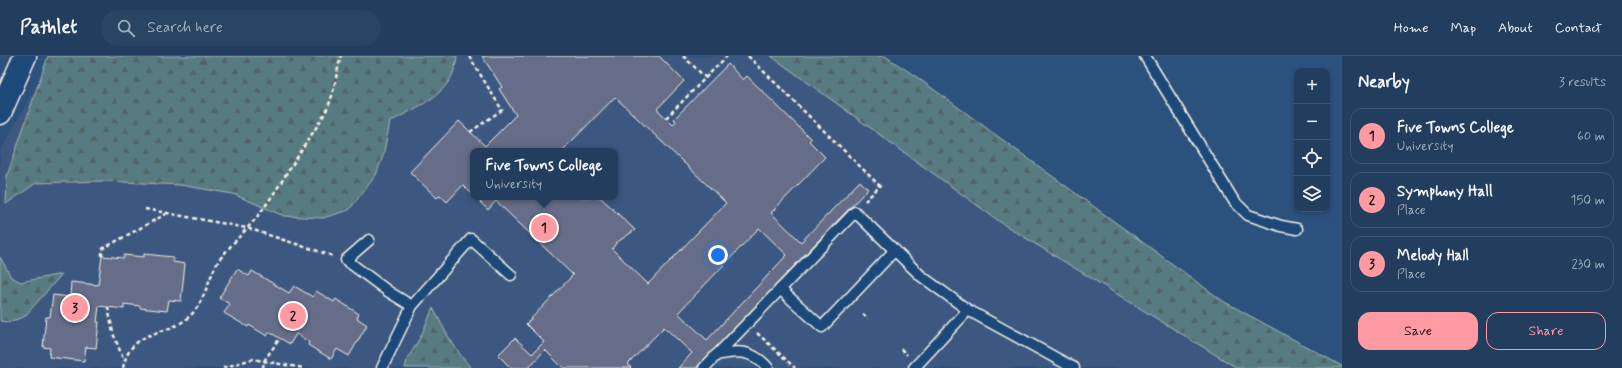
<!DOCTYPE html>
<meta charset="utf-8">
<style>
body{margin:0;font-family:Mynerve,sans-serif;background:#2a4464;color:#f1f3f6}
.controls{position:absolute;right:12px;top:12px;display:grid;overflow:hidden;border-radius:8px;box-shadow:0 2px 6px #0003}
.controls button{width:36px;height:36px;display:grid;place-items:center;padding:0;border:0;border-bottom:1px solid #3f5673;background:#223d5e;color:#f1f3f6;font:20px sans-serif}
.you{position:absolute;left:718px;top:199px;width:14px;height:14px;margin:-10px;border:3px solid #fff;border-radius:50%;background:#1a73e8;box-shadow:0 0 0 6px #1a73e833}
.badge{display:grid;place-items:center;width:26px;height:26px;border-radius:50%;background:#ff9aa2;color:#111;font-size:13px;font-weight:700}
.pin{position:absolute;translate:-50% -50%;border:2px solid #fff;box-shadow:0 1px 4px #0006}
.popup{position:absolute;left:470px;top:92px;width:148px;height:52px;box-sizing:border-box;display:grid;place-content:center;border-radius:8px;background:#223d5e;filter:drop-shadow(0 1px 3px #0005);font-size:13px;white-space:nowrap;color:#a2aebc}
.popup b{font-size:15px;color:#f1f3f6}
.popup::after{content:'';position:absolute;left:50%;top:100%;margin-left:-8px;border:8px solid transparent;border-top-color:#223d5e}
.list{margin:0;padding:0;list-style:none}
h2{display:flex;justify-content:space-between;align-items:center;height:52px;margin:0;padding:0 16px;font-size:17px}
h2 small{font-size:13px;font-weight:400;color:#a2aebc}
.list li{display:grid;grid-template-columns:26px 1fr auto;gap:12px;align-items:center;box-sizing:border-box;height:56px;margin:0 8px 8px;padding:0 8px;border:1px solid #3f5673;border-radius:12px}
.list b{display:block;font-size:15px;white-space:nowrap}
.list p{margin:0;font-size:13px;white-space:nowrap;color:#a2aebc}
.list em{font-size:13px;font-style:normal;color:#a2aebc}
.actions{display:flex;gap:8px;padding:12px 16px}
.actions a{flex:1;padding:9px 0;border:1px solid #ff9aa2;border-radius:12px;text-align:center;font-size:14px;color:#ff9aa2}
.actions .main{background:#ff9aa2;color:#111}
.icon{flex:none;width:22px;height:22px;fill:none;stroke:currentColor;stroke-width:2;stroke-linecap:round;stroke-linejoin:round}
.map{position:relative;flex:none;width:1342px;height:312px;overflow:hidden}
header{display:flex;align-items:center;gap:24px;box-sizing:border-box;height:56px;padding:0 20px;background:#223d5e;border-bottom:1px solid #3f5673}
header strong{font-size:19px}
nav{display:flex;gap:22px;margin-inline-start:auto;font-size:14px}
.search{width:280px;height:36px;background:#2a4464;display:flex;align-items:center;gap:10px;box-sizing:border-box;padding:0 14px;border-radius:22px;color:#a2aebc;font-size:15px}
main{display:flex}
aside{flex:1;background:#223d5e}
.map>svg:first-child{display:block}
.built{fill:#3e5980;fill-rule:evenodd}
.forest{fill:url(#forest-firs);stroke:#a6b6b4}
.building{fill:#656d88;stroke:#f4f1e8;fill-rule:evenodd}
.lines{fill:none;stroke-linecap:round;stroke-linejoin:round}
.service-casing{stroke:#f4f1e8;stroke-width:13}
.secondary-casing{stroke:#f4f1e8;stroke-width:25}
.path{stroke:#f4f1e8;stroke-width:2.5;stroke-dasharray:4 3;stroke-linecap:butt}
.service{stroke:#1f4a7a;stroke-width:10}
.secondary{stroke:#1f4a7a;stroke-width:22}
</style>
<header>
<strong>Pathlet</strong>
<div class="search"><svg class="icon" aria-label="search" viewBox="0 0 24 24"><circle cx="10" cy="10" r="6"/><path d="M15 15l6 6"/></svg>Search here</div>
<nav><a>Home</a><a>Map</a><a>About</a><a>Contact</a></nav>
</header>
<main>
<div class="map">
<svg width="1342" height="312" viewBox="0 0 1342 312">
<defs>
<pattern id="forest-firs" width="22" height="20" patternUnits="userSpaceOnUse"><rect width="22" height="20" fill="#577b81"/><path d="M5 1l3.5 6h-7zM16 11l3.5 6h-7z" fill="#516466"/></pattern>
</defs>
<rect width="100%" height="100%" fill="#2d517d"/>
<filter id="ink" filterUnits="userSpaceOnUse"><feTurbulence type="fractalNoise" baseFrequency=".025" numOctaves="2"/><feDisplacementMap in="SourceGraphic" scale="8" xChannelSelector="R" yChannelSelector="G"/><feConvolveMatrix kernelMatrix="1 2 1 2 8 2 1 2 1" color-interpolation-filters="sRGB"/></filter>
<g filter="url(#ink)">
<path class="built" d="M52 0H831L953 99 1342 310V312H0V97ZM473 95H615V141H473Z"/>
<path class="forest" d="M48 0H457C454 39 419 49 390 66L383 100 376 119 349 154 323 162 284 160 233 138 180 129 105 125 36 127 6 148 7 120Z
M771 0H885L914 19 1223 245 1342 310V312H1237L1003 168Z
M0 201 11 221 21 226 62 218 24 261 8 266 0 265Z
M433 252C444 273 455 294 471 312H405L407 304 421 280Z"/>
<path class="building" d="M482 0H659L684 25 657 53 673 69 676 65 674 63 728 8 743 24 747 20 811 83 809 85 825 101 771 157 801 186 860 125 868 133 696 312H678L692 297 664 271 628 308 631 312H563L545 294 528 312H511L498 299 515 282 532 298 544 286 526 268 573 219 496 145 488 154 475 141H600L635 174 616 187 612 193 648 228 726 147 615 41 562 95H473V139L463 129 447 146 440 139 437 142 410 116 459 65 485 90 516 59 499 33 502 31ZM759 172 787 199 707 284 678 257Z
M144 198 173 201V206L185 208 181 245 169 244 167 255 140 252V250L124 248V253L99 250 97 266H99L96 292 86 291 84 305 49 301 50 292 43 291 46 261H50L53 239 70 241 71 226 98 229 102 200 124 202V199L144 201Z
M237 213 249 220 252 215 289 237 294 230 313 241 316 235 334 246 336 243 359 258 357 262 367 269 349 300 337 293 331 303 308 289 309 286 296 278 290 288 269 276 267 280 249 269 248 271 224 257 230 248 219 242Z"/>
<g class="lines">
<g class="service-casing">
<path id="service" d="M1145 0 1234 145 1248 159 1281 170 1297 173
M369 184 346 204 389 236 412 250
M780 233 822 271 895 194
M716 299C739 294 752 294 768 312
M382 312 412 250 471 183 511 219
M704 312 855 156 921 220 968 254 1074 312
M914 312 968 254"/>
</g>
<g class="secondary-casing">
<path id="secondary" d="M0 57 25 0"/>
</g>
<path class="path" d="M469 0 502 54 470 76
M683 0 706 22
M748 0 880 130 865 145
M666 62 727 0
M145 153 247 172 333 200
M102 200V193L166 158
M108 251 113 277 124 305
M863 258 868 263
M757 277 795 312
M901 293 907 299
M123 312C131 270 169 282 191 259 206 244 208 220 220 203 232 187 248 173 260 157 275 137 288 115 302 94 310 80 320 67 327 53 335 36 336 17 341 0
M223 312 252 303 303 312
M263 312 264 305 280 282"/>
<use href="#service" class="service"/>
<use href="#secondary" class="secondary"/>
</g>
</g>
</svg>
<div class="controls">
<button>+</button>
<button>−</button>
<button><svg class="icon" aria-label="locate" viewBox="0 0 24 24"><circle cx="12" cy="12" r="6"/><path d="M12 2v4M12 18v4M2 12h4M18 12h4"/></svg></button>
<button><svg class="icon" aria-label="layers" viewBox="0 0 24 24"><path d="M12 4l9 5-9 5-9-5zM3 14l9 5 9-5"/></svg></button>
</div>
<div class="you"></div>
<div class="pin badge" style="left:544px;top:172px">1</div>
<div class="popup"><b>Five Towns College</b>University</div>
<div class="pin badge" style="left:293px;top:260px">2</div>
<div class="pin badge" style="left:75px;top:252px">3</div>
</div>
<aside>
<h2>Nearby<small>3 results</small></h2>
<ul class="list">
<li><span class="badge">1</span><div><b>Five Towns College</b><p>University</p></div><em>60 m</em></li>
<li><span class="badge">2</span><div><b>Symphony Hall</b><p>Place</p></div><em>150 m</em></li>
<li><span class="badge">3</span><div><b>Melody Hall</b><p>Place</p></div><em>230 m</em></li>
</ul>
<div class="actions"><a class="main">Save</a><a>Share</a></div>
</aside>
</main>
